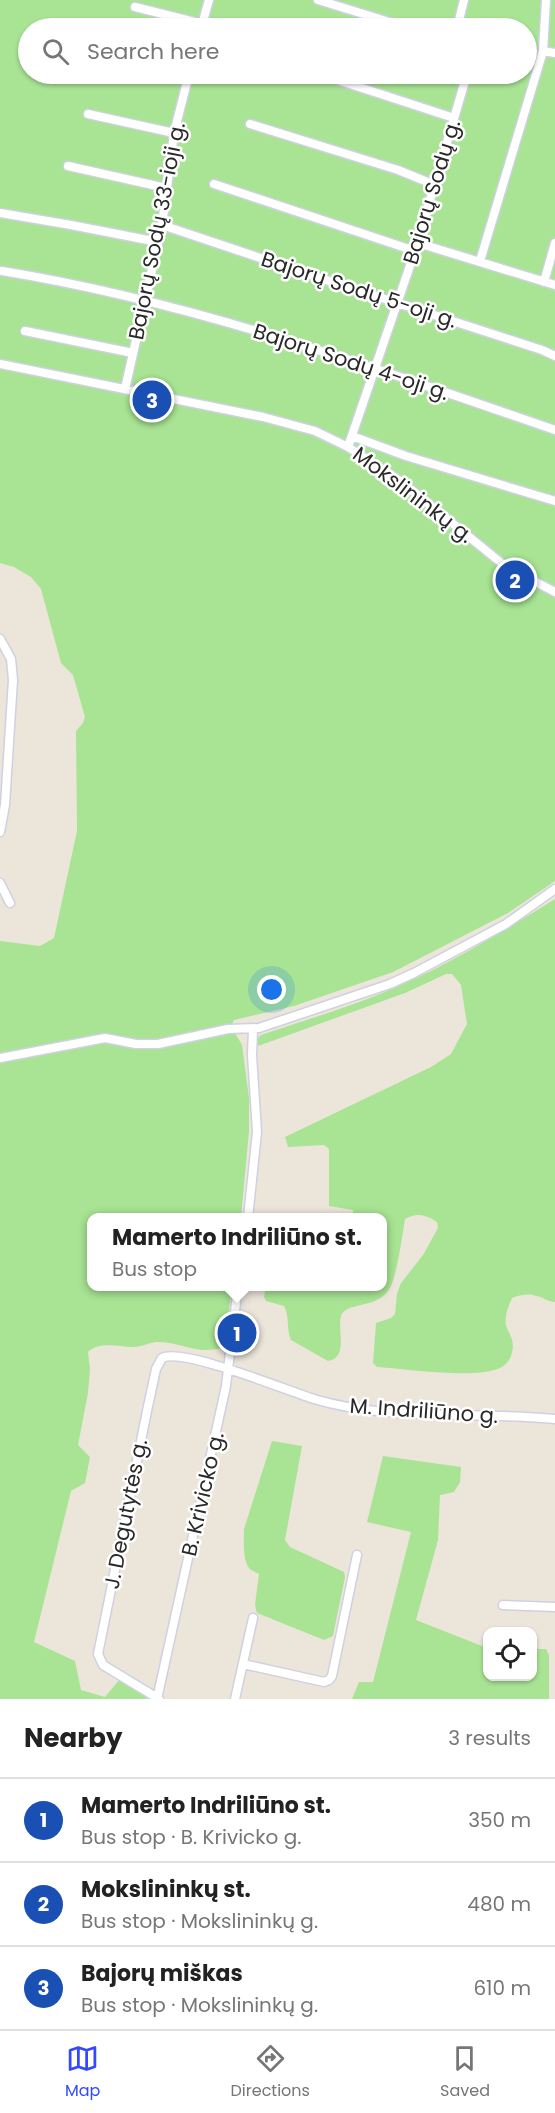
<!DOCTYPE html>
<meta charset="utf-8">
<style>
body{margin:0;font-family:Poppins,sans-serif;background:#f6f6f6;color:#222}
.controls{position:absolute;right:18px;bottom:18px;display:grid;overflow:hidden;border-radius:12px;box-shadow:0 2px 4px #0004}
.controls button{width:54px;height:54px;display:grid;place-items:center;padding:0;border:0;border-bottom:2px solid #e0e0e0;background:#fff;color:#222;font:30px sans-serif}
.you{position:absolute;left:272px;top:990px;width:21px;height:21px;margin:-15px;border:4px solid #fff;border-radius:50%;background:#1a73e8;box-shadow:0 0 0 9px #1a73e833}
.badge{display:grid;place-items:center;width:39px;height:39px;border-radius:50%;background:#3348ff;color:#fff;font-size:20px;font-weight:700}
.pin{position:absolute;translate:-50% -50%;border:3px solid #fff;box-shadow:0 2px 6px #0006}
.popup{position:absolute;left:87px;top:1213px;width:300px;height:78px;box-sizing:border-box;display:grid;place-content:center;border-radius:12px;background:#fff;filter:drop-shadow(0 2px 4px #0005);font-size:20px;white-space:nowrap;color:#767676}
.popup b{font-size:22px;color:#222}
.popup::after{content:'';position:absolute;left:50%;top:100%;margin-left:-12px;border:12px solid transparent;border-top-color:#fff}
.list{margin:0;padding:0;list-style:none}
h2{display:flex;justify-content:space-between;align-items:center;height:78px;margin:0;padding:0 24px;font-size:26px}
h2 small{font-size:20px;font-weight:400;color:#767676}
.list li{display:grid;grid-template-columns:39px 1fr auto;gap:18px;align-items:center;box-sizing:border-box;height:84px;padding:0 24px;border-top:2px solid #e0e0e0}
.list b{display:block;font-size:22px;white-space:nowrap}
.list p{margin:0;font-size:20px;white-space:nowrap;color:#767676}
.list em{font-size:20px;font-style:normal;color:#767676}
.icon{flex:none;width:33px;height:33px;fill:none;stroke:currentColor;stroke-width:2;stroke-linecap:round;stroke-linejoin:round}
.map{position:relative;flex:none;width:555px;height:1699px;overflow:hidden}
.search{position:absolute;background:#fff;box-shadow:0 2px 4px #0004;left:18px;right:18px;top:18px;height:66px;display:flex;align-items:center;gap:15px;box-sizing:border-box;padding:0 21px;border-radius:33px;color:#767676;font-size:22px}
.sheet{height:330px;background:#fff}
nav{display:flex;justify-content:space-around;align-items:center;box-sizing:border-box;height:84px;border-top:2px solid #e0e0e0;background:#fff;font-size:16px;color:#767676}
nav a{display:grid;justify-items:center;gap:3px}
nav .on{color:#3348ff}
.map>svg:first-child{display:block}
.green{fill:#a8e494;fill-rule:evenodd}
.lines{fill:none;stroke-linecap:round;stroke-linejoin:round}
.minor-casing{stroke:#cfd1e2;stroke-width:11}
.minor{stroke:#fff;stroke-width:8}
.labels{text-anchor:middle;stroke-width:5;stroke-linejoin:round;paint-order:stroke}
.street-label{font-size:21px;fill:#292929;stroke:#fff}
</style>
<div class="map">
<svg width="555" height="1699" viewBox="0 0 555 1699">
<rect width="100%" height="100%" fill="#ece5da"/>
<path class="green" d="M0 0H555V881L508 913 393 972 294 1006 234 1020 231 1026 242 1045 249 1098V1131L241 1217 92 1218V1286L232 1287 224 1343 221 1348C196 1355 179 1341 156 1342 148 1343 141 1347 133 1347 118 1347 99 1341 88 1352L90 1369 88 1393 78 1445 90 1457 85 1483 71 1491 34 1642 75 1661 81 1690 105 1697 119 1680 143 1694 147 1699H0V941L40 946 54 938 77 831 76 731 83 723 85 717 73 675 61 663 41 589 31 577 14 567 0 563ZM28 28H526V74H28Z
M555 899V1302C548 1302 543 1297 536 1296 528 1293 520 1295 512 1298 509 1305 504 1316 506 1325 510 1337 516 1341 511 1356 508 1364 502 1368 494 1370 470 1378 405 1369 377 1367L373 1363 376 1323 391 1318 395 1314 397 1294 401 1283 423 1255 438 1228 437 1222C426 1215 417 1212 405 1219 402 1236 397 1279 388 1291 375 1309 345 1302 341 1316 337 1330 349 1357 328 1361L291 1340C286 1329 290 1317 284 1306L266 1301 264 1297 266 1287 382 1286V1218L353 1217V1210L329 1206V1149L324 1145 288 1147 285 1137 431 1067 451 1054 467 1024 461 985 452 974H446L405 993 258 1046V1038L261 1035C308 1019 358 1005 403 984 456 961 506 929 555 899Z
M272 1441 302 1446 285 1540 290 1547 344 1572 345 1577 333 1636 324 1640 257 1613 255 1605 259 1574C256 1572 252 1571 250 1569 242 1561 244 1539 244 1529Z
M383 1456 461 1467 460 1482 454 1492 440 1495 438 1540 416 1620 487 1648 488 1676H532L533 1649H546L549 1655V1699H352L359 1682H373L411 1532 367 1522Z"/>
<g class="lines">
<g class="minor-casing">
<path id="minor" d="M318 0 409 28
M135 7 203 24
M201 28 209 0
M457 28 464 0
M543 51 555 53
M166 74 188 78
M319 74 454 118
M88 114 174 133
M250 124 398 170 435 185
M68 166 166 188
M214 184 415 251
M0 213 71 225 158 242
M162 225 320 278 542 350 555 356
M418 243 555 285
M480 261 543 51 546 0
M2 271C192 302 373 367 555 430
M544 282 555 243
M25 331 133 353
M0 364 263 417 315 431 348 447 403 483 505 566 555 592
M125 389 162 225 174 133 189 74
M352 436 406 456 555 501
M348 447 415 251 467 74
M0 639 11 659 13 680 5 805 0 832
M0 883 10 903
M0 1058 105 1038 136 1044H158L228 1029 259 1028 390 984 414 973 506 924 555 889
M248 1218 257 1132 252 1055 253 1029
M503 1605 555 1607
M243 1664 324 1682 329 1680 332 1676 357 1555
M157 1699 226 1386 238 1286
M159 1699 103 1665 98 1654 147 1411 156 1369 162 1358C182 1347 288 1391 314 1399 390 1422 477 1411 555 1419
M235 1699 253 1618"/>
</g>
<use href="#minor" class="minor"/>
</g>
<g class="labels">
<g class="street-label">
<text transform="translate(432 192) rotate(-73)" y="7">Bajorų Sodų g.</text>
<text transform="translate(157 231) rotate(-79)" y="7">Bajorų Sodų 33-ioji g.</text>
<text transform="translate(359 290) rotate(18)" y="7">Bajorų Sodų 5-oji g.</text>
<text transform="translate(351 362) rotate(18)" y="7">Bajorų Sodų 4-oji g.</text>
<text transform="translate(413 495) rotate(37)" y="7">Mokslininkų g.</text>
<text transform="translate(424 1411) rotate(4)" y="7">M. Indriliūno g.</text>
<text transform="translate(203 1494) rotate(-77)" y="7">B. Krivicko g.</text>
<text transform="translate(126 1514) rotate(-79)" y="7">J. Degutytės g.</text>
</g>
</g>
</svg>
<div class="controls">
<button><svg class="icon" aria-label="locate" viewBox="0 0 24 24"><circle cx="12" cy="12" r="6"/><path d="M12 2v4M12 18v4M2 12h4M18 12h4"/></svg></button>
</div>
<div class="you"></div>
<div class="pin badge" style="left:237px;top:1333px;background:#1a4fb4">1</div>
<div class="popup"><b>Mamerto Indriliūno st.</b>Bus stop</div>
<div class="pin badge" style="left:515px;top:580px;background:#1a4fb4">2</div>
<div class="pin badge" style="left:152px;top:400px;background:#1a4fb4">3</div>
<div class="search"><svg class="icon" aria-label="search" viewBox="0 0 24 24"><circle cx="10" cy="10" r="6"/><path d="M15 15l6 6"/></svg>Search here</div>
</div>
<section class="sheet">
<h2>Nearby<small>3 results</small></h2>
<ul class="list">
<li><span class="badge" style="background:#1a4fb4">1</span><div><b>Mamerto Indriliūno st.</b><p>Bus stop · B. Krivicko g.</p></div><em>350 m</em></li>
<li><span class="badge" style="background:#1a4fb4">2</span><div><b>Mokslininkų st.</b><p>Bus stop · Mokslininkų g.</p></div><em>480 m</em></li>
<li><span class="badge" style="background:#1a4fb4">3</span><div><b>Bajorų miškas</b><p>Bus stop · Mokslininkų g.</p></div><em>610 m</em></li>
</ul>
</section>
<nav>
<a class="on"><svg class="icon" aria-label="map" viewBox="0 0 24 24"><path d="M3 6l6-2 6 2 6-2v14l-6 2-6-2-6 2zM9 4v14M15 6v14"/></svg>Map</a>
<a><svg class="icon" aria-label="directions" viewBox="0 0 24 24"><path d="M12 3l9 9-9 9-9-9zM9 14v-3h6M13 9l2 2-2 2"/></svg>Directions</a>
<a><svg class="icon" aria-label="saved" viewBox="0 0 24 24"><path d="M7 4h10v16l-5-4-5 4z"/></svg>Saved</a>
</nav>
